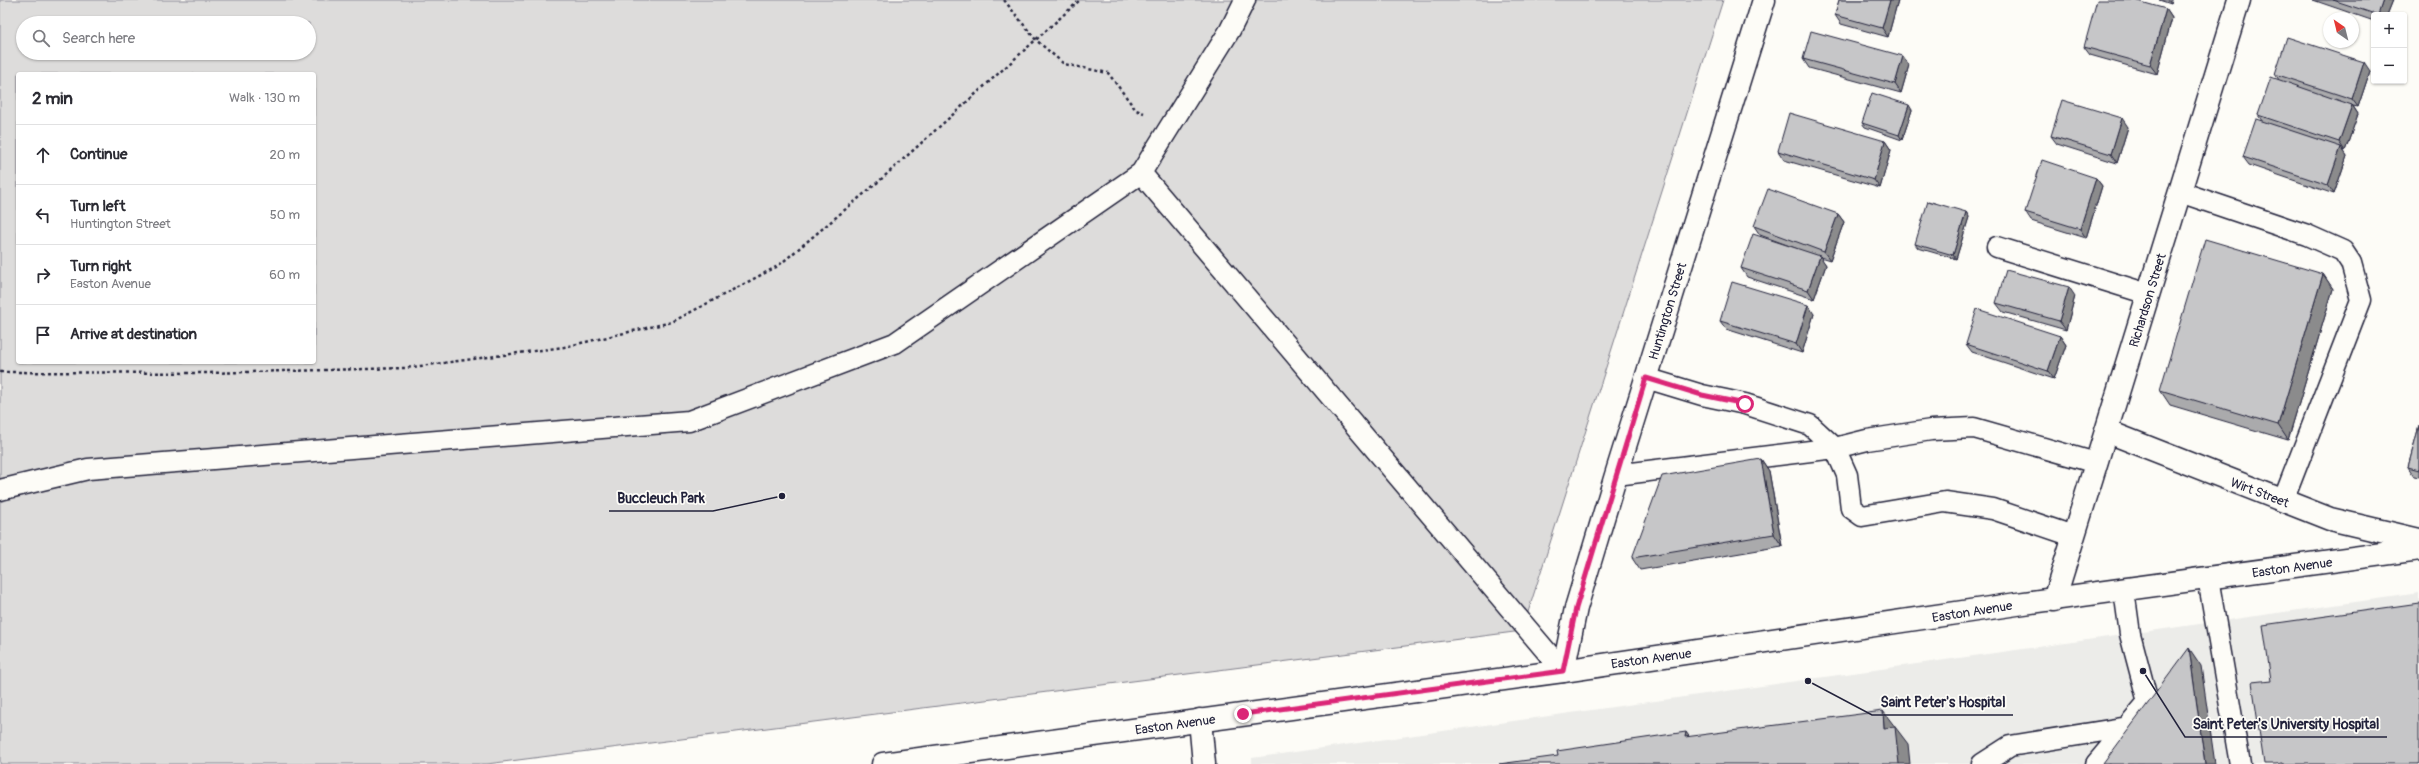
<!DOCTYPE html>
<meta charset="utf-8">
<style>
body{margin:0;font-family:Pangolin,sans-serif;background:#f7f7f7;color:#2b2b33}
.controls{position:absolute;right:12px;top:12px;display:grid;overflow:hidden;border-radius:4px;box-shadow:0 1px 3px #0004}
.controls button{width:36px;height:36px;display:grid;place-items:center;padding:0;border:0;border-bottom:1px solid #e1e1e2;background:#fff;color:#2b2b33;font:20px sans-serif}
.compass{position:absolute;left:2323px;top:12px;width:36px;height:36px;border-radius:50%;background:#fff;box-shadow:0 1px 3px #0004;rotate:325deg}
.stop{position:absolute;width:12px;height:12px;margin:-9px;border:3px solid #db2777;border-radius:50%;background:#fff}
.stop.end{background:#db2777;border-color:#fff;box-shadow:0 1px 4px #0008}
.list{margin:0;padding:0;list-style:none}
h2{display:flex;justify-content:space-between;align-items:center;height:52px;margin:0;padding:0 16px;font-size:17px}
h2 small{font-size:13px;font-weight:400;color:#7c7c81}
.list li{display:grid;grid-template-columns:26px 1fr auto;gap:12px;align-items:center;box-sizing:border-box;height:60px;padding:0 16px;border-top:1px solid #e1e1e2}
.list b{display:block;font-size:15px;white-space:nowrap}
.list p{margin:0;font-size:13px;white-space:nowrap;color:#7c7c81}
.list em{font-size:13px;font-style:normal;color:#7c7c81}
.icon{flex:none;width:22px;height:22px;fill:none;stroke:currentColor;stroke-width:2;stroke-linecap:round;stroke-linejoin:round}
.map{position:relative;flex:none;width:2419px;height:764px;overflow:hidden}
.search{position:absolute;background:#fff;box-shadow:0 1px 3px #0004;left:16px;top:16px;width:300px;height:44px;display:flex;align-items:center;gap:10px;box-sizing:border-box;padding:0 14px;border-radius:22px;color:#7c7c81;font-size:15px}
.panel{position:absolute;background:#fff;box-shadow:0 1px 3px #0004;left:16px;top:72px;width:300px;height:292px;border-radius:4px}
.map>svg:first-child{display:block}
.built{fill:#ecece9}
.green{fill:#dddcdb;stroke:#807f8b;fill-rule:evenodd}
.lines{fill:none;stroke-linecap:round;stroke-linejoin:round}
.service-casing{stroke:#22223b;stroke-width:23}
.minor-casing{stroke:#22223b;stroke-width:25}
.tertiary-casing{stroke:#22223b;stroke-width:25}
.path{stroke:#22223b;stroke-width:2.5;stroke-dasharray:3 3;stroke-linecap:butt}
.service{stroke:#fdfcf7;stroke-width:20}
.minor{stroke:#fdfcf7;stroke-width:22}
.tertiary{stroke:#fdfcf7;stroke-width:22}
.wall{fill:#aaaaac;stroke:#22223b}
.shaded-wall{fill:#8b8b8c;stroke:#22223b}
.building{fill:#c6c6c8;stroke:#22223b}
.route{stroke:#db2777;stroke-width:5}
.labels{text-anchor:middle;stroke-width:3.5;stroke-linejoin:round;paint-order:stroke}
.street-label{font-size:13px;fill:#22223b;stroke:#fdfcf7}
.leader{fill:none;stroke:#22223b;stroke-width:1.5}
.callout-dot{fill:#22223b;stroke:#fdfcf7;stroke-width:1.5}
.callout-label{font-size:14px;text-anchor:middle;font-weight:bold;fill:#22223b;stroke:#fdfcf7;stroke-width:3.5;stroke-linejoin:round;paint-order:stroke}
</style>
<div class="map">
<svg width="2419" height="764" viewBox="0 0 2419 764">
<rect width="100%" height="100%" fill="#fdfcf7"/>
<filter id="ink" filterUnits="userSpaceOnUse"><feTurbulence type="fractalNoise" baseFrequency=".025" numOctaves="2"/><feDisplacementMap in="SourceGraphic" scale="8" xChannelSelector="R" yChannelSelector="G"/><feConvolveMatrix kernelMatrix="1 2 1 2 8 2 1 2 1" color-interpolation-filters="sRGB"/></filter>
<g filter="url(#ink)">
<path class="built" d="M2419 593V764H1252V758Z"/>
<path class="green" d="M0 0H1723L1522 631 487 764H0ZM23 23H309V53H23ZM18 74H314V362H18Z"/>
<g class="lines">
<g class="service-casing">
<path id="service" d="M1141 173 1563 671
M2180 192 2307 235 2343 251 2351 263 2361 300 2283 501
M1997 247 2148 294
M1646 378 1702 395 1745 404 1810 425 1835 448 1847 475 1851 508 1862 516 1945 502 1993 509 2073 536
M1616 475 1835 448 1867 440 1931 430 1974 428 2096 463
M0 490 88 469 689 421 895 343 1141 173 1230 30 1245 0
M2208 578 2240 764
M1982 764 2010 746 2128 727
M2096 764 2148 702 2130 634 2124 590"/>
</g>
<g class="minor-casing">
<path id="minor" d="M2106 431 2330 519 2419 540
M2054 600 2239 0
M1563 671 1576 608 1616 475 1764 0
M1200 720 1204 764"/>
</g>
<g class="tertiary-casing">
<path id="tertiary" d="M883 764 1563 671 2017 604 2419 549"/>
</g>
<path class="path" d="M1004 0 1036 40 1064 64 1108 73 1136 110 1144 113
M0 372 208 373 405 368 564 347 672 322 778 266 878 182 1080 0"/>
<use href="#service" class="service"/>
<use href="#minor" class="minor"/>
<use href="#tertiary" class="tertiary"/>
</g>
<path class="wall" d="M1839 0H1898L1888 37 1841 24 1835 15Z
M2159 0H2172L2171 4Z
M2313 0H2393L2387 15H2374V21Z
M2166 9 2172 18 2157 74 2090 55 2084 47Z
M1803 59 1909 65 1901 93 1809 68Z
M2370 71 2358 107 2353 106 2358 114 2345 151 2343 150 2347 156 2334 194 2249 165 2243 157 2262 121 2258 115 2279 80 2275 74Z
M1912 110 1902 140 1865 127 1862 123Z
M2128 127 2117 163 2057 144 2051 136Z
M1885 141 1891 150 1880 188 1784 160 1778 151Z
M2096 178 2102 186 2086 238 2031 221 2025 212Z
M1966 212 1969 217 1956 259 1918 248 1915 244Z
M1838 214 1844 222 1830 260 1820 257 1826 265 1814 299 1747 277 1741 268 1798 249 1760 235 1754 226Z
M2323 274 2333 289 2288 440 2170 405 2160 390Z
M2075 296 2066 330 2003 312 1996 303Z
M1814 314 1802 353 1726 329 1720 321Z
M2060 336 2066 345 2054 379 1972 352 1966 344Z
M2419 426V477L2414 476 2408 467Z
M1761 459 1769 471 1782 546 1640 570 1632 558Z"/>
<path class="shaded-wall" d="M1890 0H1898L1888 37 1882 28Z
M2168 0H2172L2171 4Z
M2383 0H2393L2387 15H2378Z
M2166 9 2172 18 2157 74 2150 65Z
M1903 56 1909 65 1901 93 1895 84Z
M2364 62 2370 71 2358 107 2352 99Z
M1909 105 1912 110 1902 140 1899 135Z
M2352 105 2358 114 2345 151 2339 142Z
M2122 118 2128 127 2117 163 2111 154Z
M1885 141 1891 150 1880 188 1874 180Z
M2341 147 2347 156 2334 194 2328 185Z
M2096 178 2102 186 2086 238 2080 229Z
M1966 212 1969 217 1956 259 1953 255Z
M1838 214 1844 222 1830 260 1824 252Z
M1820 256 1826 265 1814 299 1808 290Z
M2323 274 2333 289 2288 440 2278 425Z
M2069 287 2075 296 2066 330 2059 321Z
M1808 305 1814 314 1802 353 1796 344Z
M2060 336 2066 345 2054 379 2048 371Z
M1761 459 1769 471 1782 546 1774 534Z
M2189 648 2201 666 2215 764H2205Z
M1883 711 1908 744 1910 764H1899L1884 728Z
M1686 732 1698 749 1685 737Z"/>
<path class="building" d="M1839 0H1890L1882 28 1835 15Z
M2097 0H2134L2166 9 2150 65 2084 47Z
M2333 0H2383L2378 15Z
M1811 31 1903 56 1895 84 1803 59Z
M2287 37 2364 62 2352 99 2275 74Z
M2271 77 2352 105 2339 142 2258 115Z
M1872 93 1909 105 1899 135 1862 123Z
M2062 100 2122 118 2111 154 2051 136Z
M1789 113 1885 141 1874 180 1778 151Z
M2256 119 2341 147 2328 185 2243 157Z
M2042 160 2096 178 2080 229 2025 212Z
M1768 189 1838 214 1824 252 1754 226Z
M1928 201 1966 212 1953 255 1915 244Z
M1753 234 1820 256 1808 290 1741 268Z
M2205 239 2323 274 2278 425 2160 390Z
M2006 270 2069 287 2059 321 1996 303Z
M1732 282 1808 305 1796 344 1720 321Z
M1977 309 2060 336 2048 371 1966 344Z
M2419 426V470L2408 467Z
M1761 459 1774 534 1632 558 1662 476Z
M2419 603V764H2283V763L2276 764H2264L2252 682 2271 680 2263 625Z
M2189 648 2205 764H2103Z
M1883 711 1884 728 1895 727 1899 764H1499L1558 756 1557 751 1686 732 1685 737Z"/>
</g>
<g class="lines" filter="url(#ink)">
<path class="route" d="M1243 714 1563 671 1576 608 1646 378 1702 395 1745 404"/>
</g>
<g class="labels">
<g class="street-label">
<text transform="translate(2147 300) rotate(-73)" y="5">Richardson Street</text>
<text transform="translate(1667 311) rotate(-73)" y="5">Huntington Street</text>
<text transform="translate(2260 492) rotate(21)" y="5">Wirt Street</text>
<text transform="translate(2292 567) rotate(-8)" y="5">Easton Avenue</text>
<text transform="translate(1972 611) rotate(-9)" y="5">Easton Avenue</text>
<text transform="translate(1651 658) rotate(-8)" y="5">Easton Avenue</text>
<text transform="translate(1175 724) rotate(-8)" y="5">Easton Avenue</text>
</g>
</g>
<path class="leader" d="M782 496L713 511H609M1808 681L1872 715H2013M2143 671L2185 737H2387"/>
<g class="callout-dot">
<circle cx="782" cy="496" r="4"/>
<circle cx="1808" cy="681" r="4"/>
<circle cx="2143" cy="671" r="4"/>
</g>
<g class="callout-label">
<text x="661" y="503">Buccleuch Park</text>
<text x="1943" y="707">Saint Peter's Hospital</text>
<text x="2286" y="729">Saint Peter's University Hospital</text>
</g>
</svg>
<div class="controls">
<button>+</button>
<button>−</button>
</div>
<svg class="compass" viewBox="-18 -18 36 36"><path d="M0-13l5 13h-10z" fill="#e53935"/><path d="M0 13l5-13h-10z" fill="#7c7c81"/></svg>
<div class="stop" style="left:1745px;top:404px"></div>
<div class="stop end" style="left:1243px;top:714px"></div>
<div class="search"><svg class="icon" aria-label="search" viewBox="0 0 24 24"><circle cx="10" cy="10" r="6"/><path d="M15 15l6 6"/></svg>Search here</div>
<section class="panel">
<h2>2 min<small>Walk · 130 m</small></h2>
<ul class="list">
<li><svg class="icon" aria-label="ahead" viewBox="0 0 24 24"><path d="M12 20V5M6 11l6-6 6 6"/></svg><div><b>Continue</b></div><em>20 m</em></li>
<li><svg class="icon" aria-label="left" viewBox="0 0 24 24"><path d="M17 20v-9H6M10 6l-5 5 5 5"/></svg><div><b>Turn left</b><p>Huntington Street</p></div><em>50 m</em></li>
<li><svg class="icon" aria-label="right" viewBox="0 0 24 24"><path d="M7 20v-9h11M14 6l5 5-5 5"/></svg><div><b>Turn right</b><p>Easton Avenue</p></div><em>60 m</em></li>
<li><svg class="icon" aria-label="arrive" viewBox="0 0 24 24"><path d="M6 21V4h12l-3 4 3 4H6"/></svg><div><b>Arrive at destination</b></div></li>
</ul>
</section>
</div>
